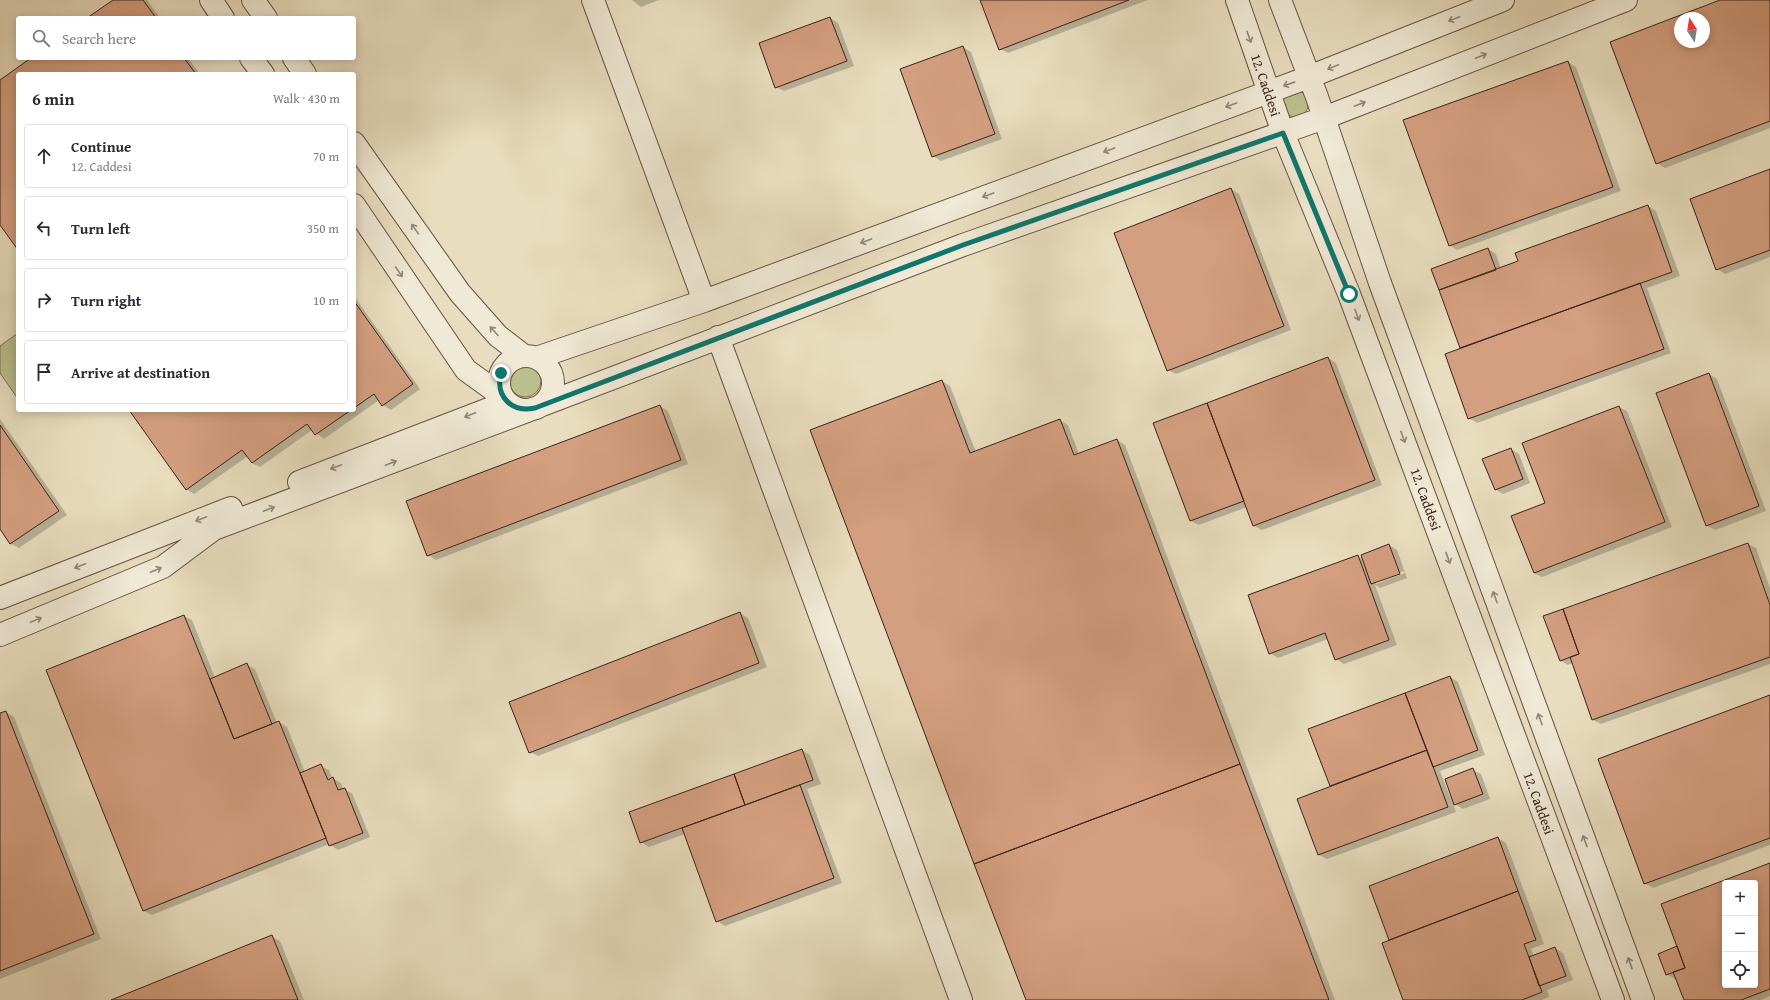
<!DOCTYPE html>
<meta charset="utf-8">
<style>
body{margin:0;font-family:"Gentium Book Plus",serif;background:#f2f2f3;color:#2b2b33}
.controls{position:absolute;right:12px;bottom:12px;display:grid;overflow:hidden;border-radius:4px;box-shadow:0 2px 10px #0003}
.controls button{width:36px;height:36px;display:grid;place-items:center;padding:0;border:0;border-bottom:1px solid #e1e1e2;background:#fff;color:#2b2b33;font:20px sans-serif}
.compass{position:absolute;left:1674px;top:12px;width:36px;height:36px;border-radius:50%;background:#fff;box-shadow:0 2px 10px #0003;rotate:348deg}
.stop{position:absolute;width:12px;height:12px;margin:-9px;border:3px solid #0f766e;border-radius:50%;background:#fff}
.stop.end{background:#0f766e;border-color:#fff;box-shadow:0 1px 4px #0008}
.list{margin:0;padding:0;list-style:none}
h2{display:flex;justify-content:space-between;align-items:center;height:52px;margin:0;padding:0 16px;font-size:17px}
h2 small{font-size:13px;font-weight:400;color:#7c7c81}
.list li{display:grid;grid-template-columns:26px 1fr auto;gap:12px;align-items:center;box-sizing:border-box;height:64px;margin:0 8px 8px;padding:0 8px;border:1px solid #e1e1e2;border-radius:4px}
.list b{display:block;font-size:15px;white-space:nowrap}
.list p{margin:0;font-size:13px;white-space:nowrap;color:#7c7c81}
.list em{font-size:13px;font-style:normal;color:#7c7c81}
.icon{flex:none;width:22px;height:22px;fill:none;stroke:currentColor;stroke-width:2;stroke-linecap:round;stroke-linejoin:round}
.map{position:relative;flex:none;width:1770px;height:1000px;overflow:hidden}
.search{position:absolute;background:#fff;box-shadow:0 2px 10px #0003;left:16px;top:16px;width:340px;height:44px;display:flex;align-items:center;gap:10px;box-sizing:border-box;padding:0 14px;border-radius:4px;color:#7c7c81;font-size:15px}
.panel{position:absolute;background:#fff;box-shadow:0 2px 10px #0003;left:16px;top:72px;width:340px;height:340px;border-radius:4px}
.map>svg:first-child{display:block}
.green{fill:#bcbf8d;stroke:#7b7054}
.shadow{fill:#0003;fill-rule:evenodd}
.building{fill:#d49f80;stroke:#3a221a;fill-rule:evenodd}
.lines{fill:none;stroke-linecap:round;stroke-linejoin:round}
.minor-casing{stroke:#665143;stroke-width:24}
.minor{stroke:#f0e9d5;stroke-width:22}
.oneway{stroke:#958678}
.route{stroke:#0f766e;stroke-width:5}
.labels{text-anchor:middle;stroke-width:3;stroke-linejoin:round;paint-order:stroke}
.street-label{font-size:14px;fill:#3a221a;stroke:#f0e9d5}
</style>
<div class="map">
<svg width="1770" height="1000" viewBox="0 0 1770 1000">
<rect width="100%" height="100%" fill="#e8ddbe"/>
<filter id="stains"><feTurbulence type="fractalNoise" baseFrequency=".005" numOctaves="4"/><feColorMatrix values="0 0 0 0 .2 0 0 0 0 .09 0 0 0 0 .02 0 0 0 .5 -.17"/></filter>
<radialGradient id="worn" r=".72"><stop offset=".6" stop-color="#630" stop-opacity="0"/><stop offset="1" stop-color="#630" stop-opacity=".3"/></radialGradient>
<path class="green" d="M1300 91C1317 99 1306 124 1288 115L1283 100 1285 96Z
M18 333V399L0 373V346Z
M509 381a16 16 0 1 1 32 0a16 16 0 1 1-32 0Z"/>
<path class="shadow" d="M115 0H147L160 18H89Z
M632 0H659L641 7Z
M981 0H1148L1008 53 1000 49Z
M1722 0H1770V128L1665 168 1657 163 1611 42ZM1680 18H1704V42H1680Z
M830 18 838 23 854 66 784 91 776 87Z
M963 47 971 52 1002 139 941 161 933 156Z
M32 58H188L200 74H18V248L0 223V81Z
M1568 62 1576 67 1621 191 1457 250 1449 245Z
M1770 170V257L1725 274 1717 269Z
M1231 189 1239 194 1291 330 1176 374 1168 370Z
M1648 206 1656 211 1680 276 1647 288 1671 353 1477 423 1469 418 1461 349 1432 269 1488 249 1496 254 1501 269Z
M354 296 420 389 391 410 383 405 379 400 324 439 312 430 260 467 252 463 248 456 194 494 186 489 130 410H354Z
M1328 358 1336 363 1382 485 1262 530 1254 526 1247 507 1199 525 1191 521 1154 424Z
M1709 374 1717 379 1766 511 1715 530 1707 526Z
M942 381 950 386 976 452 1060 420 1068 425 1079 454 1117 440 1125 445 1335 1000H1027Z
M660 406 668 411 688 464 436 560 428 555Z
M1619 407 1627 411 1672 527 1542 577 1534 573 1547 503Z
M0 419 67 515 19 548 11 544 0 528Z
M1511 449 1519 454 1530 483 1503 494 1495 489Z
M1748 544 1756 548 1770 588V664L1601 724 1593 720 1573 663 1568 665 1560 660Z
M1389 545 1397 550 1407 578 1380 588 1375 585 1397 645 1344 664 1336 659 1328 639 1278 658 1270 653 1358 556 1363 560ZM1404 571 1405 573 1376 584V581Z
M740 613 748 618 767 667 538 756 530 752Z
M184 616 192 620 215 678 247 665 255 669 277 723 279 722 287 727 305 772 321 766 329 770 332 778 341 783 343 789 352 793 370 837 338 850 329 844 152 915 144 911 47 670Z
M1450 677 1458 682 1485 755 1440 771 1456 812 1327 859 1319 855 1298 799 1331 787 1310 729Z
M1770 697V845L1653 888 1645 883Z
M6 712 14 717 101 939 0 979V715Z
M802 750 810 755 821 784 807 789 842 883 725 926 717 921 685 834 649 847 641 842Z
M1473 770 1481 774 1490 799 1463 809 1455 804Z
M1498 838 1506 843 1544 944 1531 949 1534 956 1555 948 1563 953 1573 980 1547 990 1549 997 1541 1000H1404L1390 940 1370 886Z
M1770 864V996L1761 1000H1685L1677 978 1675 979 1667 974 1678 947 1662 905ZM1725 883H1755V985H1725Z
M272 937 280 941 304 1000H114Z"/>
<path class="building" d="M113 0H143L156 18H87Z
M980 0H1129L999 50Z
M1720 0H1770V121L1656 164 1610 42ZM1680 18H1704V42H1680Z
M830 17 847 61 775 88 759 43Z
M963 46 995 134 932 157 900 69Z
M31 58H184L196 74H18V250L0 225V80Z
M1568 61 1613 187 1449 246 1403 120Z
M1770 169V250L1716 270 1690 199Z
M1231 188 1284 326 1167 371 1114 233Z
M1648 205 1672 272 1460 348 1439 290 1518 261 1515 253Z
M1488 248 1496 270 1439 290 1431 269Z
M1640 283 1664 349 1468 419 1445 354Z
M354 301 413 384 382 406 374 394 354 408Z
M1328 357 1375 480 1253 526 1207 403Z
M1709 373 1759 506 1706 526 1656 393Z
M942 380 970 453 1060 419 1074 455 1117 439 1240 764 974 864 810 430Z
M1207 403 1244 501 1190 521 1153 423Z
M660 405 681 460 427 556 406 501Z
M1619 406 1665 522 1534 573 1511 516 1545 503 1522 443Z
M129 410H351L315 435 307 424 252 463 242 450 186 490Z
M0 425 59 511 10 544 0 529Z
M1511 448 1523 479 1495 490 1482 459Z
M1748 543 1770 605V657L1592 720 1570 657 1579 654 1563 609Z
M1389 544 1400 574 1371 584 1361 555Z
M1358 555 1389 640 1335 660 1325 633 1269 654 1248 595Z
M1563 609 1579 654 1560 661 1543 616Z
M740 612 759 663 529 753 509 702Z
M184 615 234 739 279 721 326 838 143 911 46 670Z
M247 663 272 724 234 739 210 679Z
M1450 676 1478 750 1433 767 1405 693Z
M1405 693 1427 750 1330 786 1308 729Z
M1770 695V838L1644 884 1598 759Z
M6 711 94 934 0 971V713Z
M802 749 813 780 745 805 734 774Z
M1427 750 1448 807 1318 855 1297 799Z
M321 764 328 780 333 777 338 790 345 788 363 833 329 846 300 773Z
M1240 764 1329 1000H1026L974 864Z
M1473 768 1483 794 1454 805 1445 779Z
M734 774 745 805 640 843 629 812Z
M800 785 834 878 716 922 682 828Z
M1498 837 1518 891 1389 940 1369 886Z
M1770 863V989L1741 1000H1684L1673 972 1685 968 1661 904ZM1725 883H1755V985H1725Z
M1518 891 1536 940 1524 944 1542 992 1522 1000H1403L1382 943Z
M272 935 298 1000H111Z
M1677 946 1685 968 1666 975 1658 954Z
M1555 947 1566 976 1539 986 1529 957Z"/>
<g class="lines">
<g class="minor-casing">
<path id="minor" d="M211 0 223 18
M253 0 266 18
M593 0 704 301
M1237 0 1283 133 1349 294 1613 1000
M1280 0 1317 97 1380 283 1643 1000
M251 58 263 74
M294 58 305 74
M354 143 460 293 498 336 524 356
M354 205 466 370 502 396
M718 337 961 1000
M499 383a27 27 0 1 1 54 0a27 27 0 1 1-54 0Z
M536 358 704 301 1309 77 1503 0
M542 405 963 245 1324 118 1626 0
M299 482 507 402
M0 598 231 508
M0 635 163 567 214 529 535 408"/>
</g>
<use href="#minor" class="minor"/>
</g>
<defs><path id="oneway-shaft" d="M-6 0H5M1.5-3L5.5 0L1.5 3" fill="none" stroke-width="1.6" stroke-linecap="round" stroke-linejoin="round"/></defs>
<g class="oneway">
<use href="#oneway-shaft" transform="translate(1454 19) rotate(158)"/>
<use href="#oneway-shaft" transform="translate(1249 37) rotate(71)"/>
<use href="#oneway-shaft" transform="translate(1481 56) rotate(-21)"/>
<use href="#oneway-shaft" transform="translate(1333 67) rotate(158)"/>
<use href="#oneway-shaft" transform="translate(1289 84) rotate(161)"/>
<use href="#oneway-shaft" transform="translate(1360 104) rotate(-21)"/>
<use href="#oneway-shaft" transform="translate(1231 105) rotate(160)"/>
<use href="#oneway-shaft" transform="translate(1109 150) rotate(160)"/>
<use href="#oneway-shaft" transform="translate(988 195) rotate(160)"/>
<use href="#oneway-shaft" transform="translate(415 229) rotate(-125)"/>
<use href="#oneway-shaft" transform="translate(866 241) rotate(160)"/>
<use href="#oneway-shaft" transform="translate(399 272) rotate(56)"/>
<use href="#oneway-shaft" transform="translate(1357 315) rotate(70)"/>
<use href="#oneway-shaft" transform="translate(494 331) rotate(-132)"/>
<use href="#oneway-shaft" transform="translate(470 415) rotate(159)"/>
<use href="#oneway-shaft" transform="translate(1403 437) rotate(70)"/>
<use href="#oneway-shaft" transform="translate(391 463) rotate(-21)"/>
<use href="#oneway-shaft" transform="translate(336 467) rotate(159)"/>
<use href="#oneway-shaft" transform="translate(269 509) rotate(-21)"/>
<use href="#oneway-shaft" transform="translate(201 519) rotate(159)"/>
<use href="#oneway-shaft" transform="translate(1448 558) rotate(70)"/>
<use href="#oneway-shaft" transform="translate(80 566) rotate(159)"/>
<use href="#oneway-shaft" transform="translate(156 570) rotate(-23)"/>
<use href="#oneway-shaft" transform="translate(1495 597) rotate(-110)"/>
<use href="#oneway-shaft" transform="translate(36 620) rotate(-23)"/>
<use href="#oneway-shaft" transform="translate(1540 719) rotate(-110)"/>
<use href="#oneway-shaft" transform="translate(1585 841) rotate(-110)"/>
<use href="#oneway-shaft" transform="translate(1630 963) rotate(-110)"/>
</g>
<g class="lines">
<path class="route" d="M501 373C495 397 512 413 535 408L963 245 1283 133 1349 294"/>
</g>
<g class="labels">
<g class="street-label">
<text transform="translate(1266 85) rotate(71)" y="5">12. Caddesi</text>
<text transform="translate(1426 499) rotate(70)" y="5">12. Caddesi</text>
<text transform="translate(1539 803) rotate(70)" y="5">12. Caddesi</text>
</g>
</g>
<rect width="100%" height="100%" filter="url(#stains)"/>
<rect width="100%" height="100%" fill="url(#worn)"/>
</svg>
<div class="controls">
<button>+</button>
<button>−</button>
<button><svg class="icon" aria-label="locate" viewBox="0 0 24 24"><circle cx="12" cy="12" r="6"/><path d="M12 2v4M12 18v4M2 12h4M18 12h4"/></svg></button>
</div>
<svg class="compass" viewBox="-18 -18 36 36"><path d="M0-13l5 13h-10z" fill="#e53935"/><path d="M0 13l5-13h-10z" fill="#7c7c81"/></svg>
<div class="stop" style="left:1349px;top:294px"></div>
<div class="stop end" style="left:501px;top:373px"></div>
<div class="search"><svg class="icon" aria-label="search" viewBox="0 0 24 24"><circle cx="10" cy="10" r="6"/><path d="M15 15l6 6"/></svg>Search here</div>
<section class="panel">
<h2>6 min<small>Walk · 430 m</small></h2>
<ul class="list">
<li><svg class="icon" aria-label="ahead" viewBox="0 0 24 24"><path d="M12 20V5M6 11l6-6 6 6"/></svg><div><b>Continue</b><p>12. Caddesi</p></div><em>70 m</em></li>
<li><svg class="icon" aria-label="left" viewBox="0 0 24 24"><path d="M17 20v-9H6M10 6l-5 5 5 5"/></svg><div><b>Turn left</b></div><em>350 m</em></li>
<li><svg class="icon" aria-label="right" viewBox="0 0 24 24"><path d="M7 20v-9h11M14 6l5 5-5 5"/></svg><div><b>Turn right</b></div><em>10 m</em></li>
<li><svg class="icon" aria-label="arrive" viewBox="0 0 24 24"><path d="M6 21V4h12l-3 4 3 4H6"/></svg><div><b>Arrive at destination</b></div></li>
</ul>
</section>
</div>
